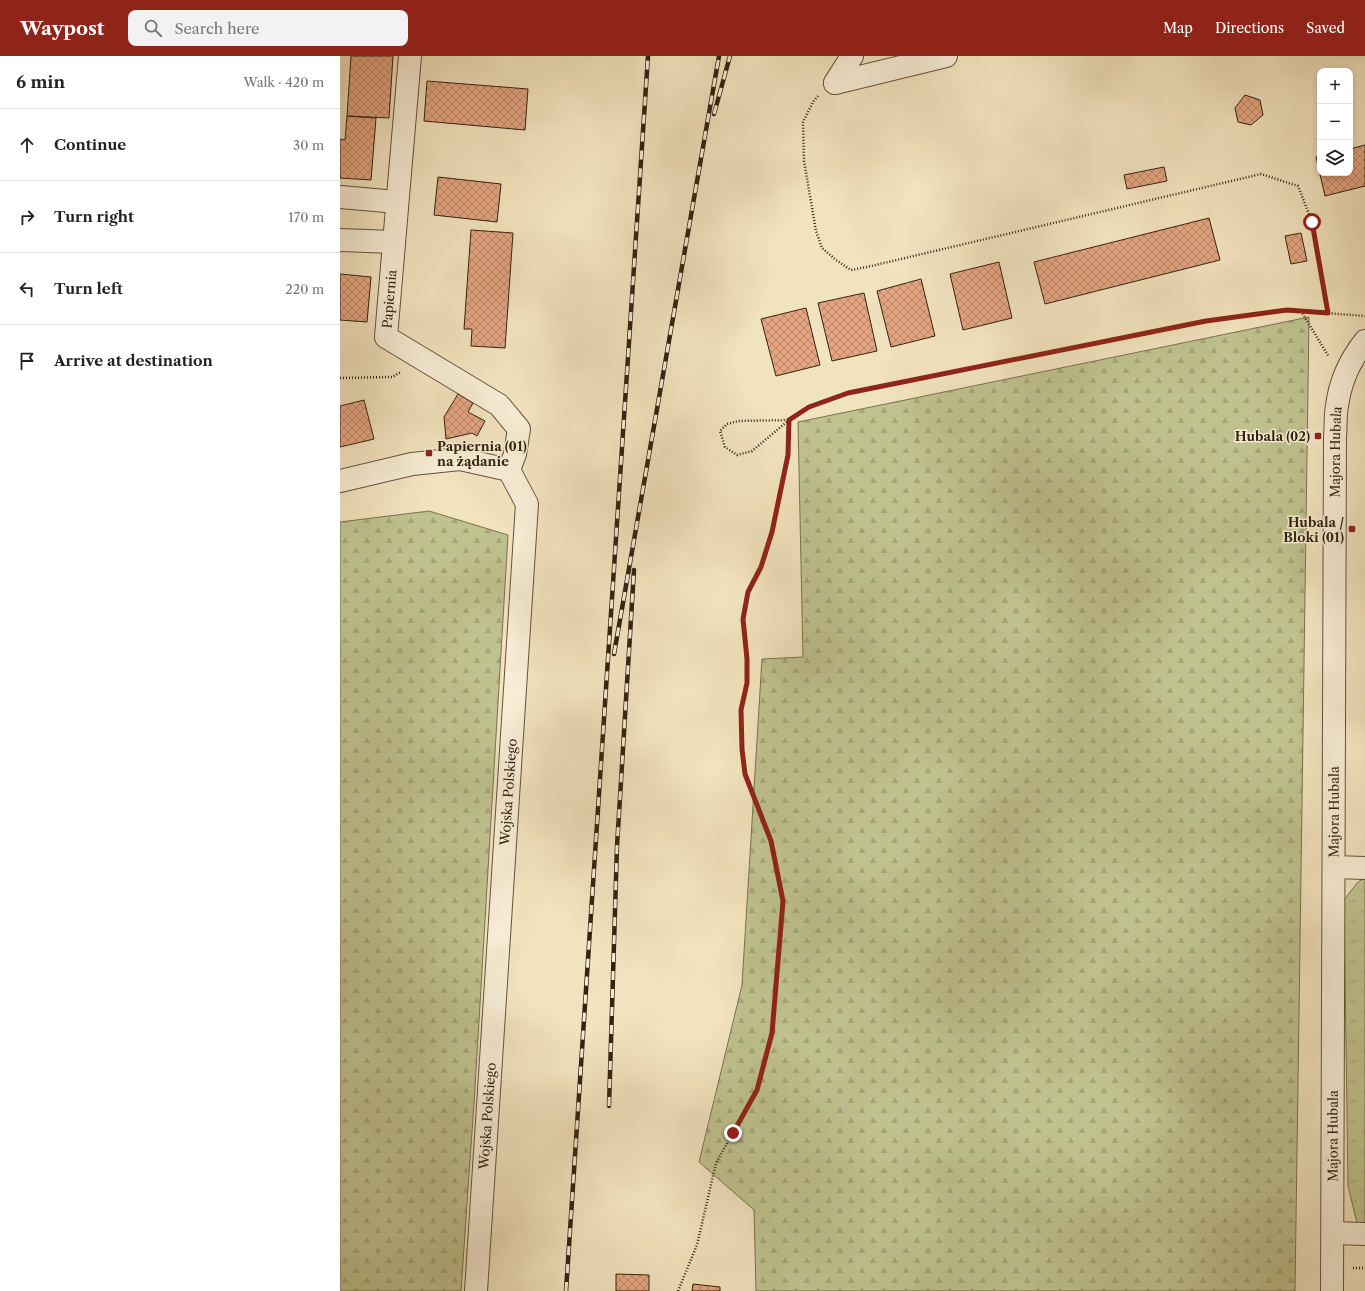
<!DOCTYPE html>
<meta charset="utf-8">
<style>
body{margin:0;font-family:"Libre Caslon Text",serif;background:#f2f2f2;color:#222}
.controls{position:absolute;right:12px;top:12px;display:grid;overflow:hidden;border-radius:8px;box-shadow:0 2px 6px #0003}
.controls button{width:36px;height:36px;display:grid;place-items:center;padding:0;border:0;border-bottom:1px solid #e0e0e0;background:#fff;color:#222;font:20px sans-serif}
.stop{position:absolute;width:12px;height:12px;margin:-9px;border:3px solid #8f2418;border-radius:50%;background:#fff}
.stop.end{background:#8f2418;border-color:#fff;box-shadow:0 1px 4px #0008}
.list{margin:0;padding:0;list-style:none}
h2{display:flex;justify-content:space-between;align-items:center;height:52px;margin:0;padding:0 16px;font-size:17px}
h2 small{font-size:13px;font-weight:400;color:#767676}
.list li{display:grid;grid-template-columns:26px 1fr auto;gap:12px;align-items:center;box-sizing:border-box;height:72px;padding:0 16px;border-top:1px solid #e0e0e0}
.list b{display:block;font-size:15px;white-space:nowrap}
.list em{font-size:13px;font-style:normal;color:#767676}
.icon{flex:none;width:22px;height:22px;fill:none;stroke:currentColor;stroke-width:2;stroke-linecap:round;stroke-linejoin:round}
.map{position:relative;flex:none;width:1025px;height:1235px;overflow:hidden}
header{display:flex;align-items:center;gap:24px;box-sizing:border-box;height:56px;padding:0 20px;background:#8f2418;color:#fff}
header strong{font-size:19px}
nav{display:flex;gap:22px;margin-inline-start:auto;font-size:14px}
.search{width:280px;height:36px;background:#f2f2f2;display:flex;align-items:center;gap:10px;box-sizing:border-box;padding:0 14px;border-radius:8px;color:#767676;font-size:15px}
main{display:flex}
aside{flex:1;background:#fff}
.map>svg:first-child{display:block}
.grass{fill:url(#grass-tufts);stroke:#79724f}
.forest{fill:url(#forest-firs);stroke:#79724f}
.building{fill:url(#building-cross-hatch);stroke:#33230f}
.lines{fill:none;stroke-linecap:round;stroke-linejoin:round}
.minor-casing{stroke:#63533b;stroke-width:24}
.path{stroke:#33230f;stroke-width:2.5;stroke-dasharray:1 2;stroke-linecap:butt}
.minor{stroke:#f7edd5;stroke-width:22}
.rail-casing{stroke:#33230f;stroke-width:4.5}
.rail{stroke:#f7edd5;stroke-width:3;stroke-dasharray:9;stroke-linecap:butt}
.route{stroke:#8f2418;stroke-width:5}
.poi-dot{fill:#8f2418;stroke:#f7edd5;stroke-width:1.5}
.labels{text-anchor:middle;stroke-width:3;stroke-linejoin:round;paint-order:stroke}
.street-label{font-size:13px;fill:#33230f;stroke:#f7edd5}
.poi-label{font-size:13px;font-weight:bold;fill:#33230f;stroke:#f7edd5;text-anchor:end}
</style>
<header>
<strong>Waypost</strong>
<div class="search"><svg class="icon" aria-label="search" viewBox="0 0 24 24"><circle cx="10" cy="10" r="6"/><path d="M15 15l6 6"/></svg>Search here</div>
<nav><a>Map</a><a>Directions</a><a>Saved</a></nav>
</header>
<main>
<aside>
<h2>6 min<small>Walk · 420 m</small></h2>
<ul class="list">
<li><svg class="icon" aria-label="ahead" viewBox="0 0 24 24"><path d="M12 20V5M6 11l6-6 6 6"/></svg><div><b>Continue</b></div><em>30 m</em></li>
<li><svg class="icon" aria-label="right" viewBox="0 0 24 24"><path d="M7 20v-9h11M14 6l5 5-5 5"/></svg><div><b>Turn right</b></div><em>170 m</em></li>
<li><svg class="icon" aria-label="left" viewBox="0 0 24 24"><path d="M17 20v-9H6M10 6l-5 5 5 5"/></svg><div><b>Turn left</b></div><em>220 m</em></li>
<li><svg class="icon" aria-label="arrive" viewBox="0 0 24 24"><path d="M6 21V4h12l-3 4 3 4H6"/></svg><div><b>Arrive at destination</b></div></li>
</ul>
</aside>
<div class="map">
<svg width="1025" height="1235" viewBox="0 0 1025 1235">
<defs>
<pattern id="grass-tufts" width="24" height="20" patternUnits="userSpaceOnUse"><rect width="24" height="20" fill="#bfc28f"/><path d="M3 7l-1-3M5 7V3M7 7l1-3M15 17l-1-3M17 17v-4M19 17l1-3" fill="none" stroke="#a5a67a"/></pattern>
<pattern id="forest-firs" width="22" height="20" patternUnits="userSpaceOnUse"><rect width="22" height="20" fill="#bfc28f"/><path d="M5 1l3.5 6h-7zM16 11l3.5 6h-7z" fill="#a5a67a"/></pattern>
<pattern id="building-cross-hatch" width="8" height="8" patternUnits="userSpaceOnUse"><rect width="8" height="8" fill="#e5a582"/><path d="M0 0l8 8M0 8l8-8" fill="none" stroke="#ba8669"/></pattern>
</defs>
<rect width="100%" height="100%" fill="#f2e3bf"/>
<filter id="stains"><feTurbulence type="fractalNoise" baseFrequency=".005" numOctaves="4"/><feColorMatrix values="0 0 0 0 .2 0 0 0 0 .09 0 0 0 0 .02 0 0 0 .5 -.17"/></filter>
<radialGradient id="worn" r=".72"><stop offset=".6" stop-color="#630" stop-opacity="0"/><stop offset="1" stop-color="#630" stop-opacity=".3"/></radialGradient>
<path class="grass" d="M1025 821V1167H1017L1008 1130 1004 844 1017 827Z"/>
<path class="forest" d="M969 261 955 1235H416L414 1154 359 1106 402 929 422 603 463 601 458 366Z
M89 455 168 479 135 1032 121 1235H0V466Z"/>
<path class="building" d="M11 0H53L49 62 7 60Z
M87 25 188 33 185 74 84 65Z
M905 39 920 44 923 59 911 69 898 66 895 52Z
M7 60 36 62 31 124 0 122V83L5 84Z
M1025 89V130L985 140 976 101 980 100V117H1010V93Z
M824 111 827 125 787 133 784 119Z
M98 121 161 128 157 166 94 159Z
M869 162 880 204 705 248 694 206Z
M131 174 173 177 165 292 131 290 132 273H124Z
M961 177 967 205 951 208 945 180Z
M659 206 672 262 623 274 610 218Z
M0 218 31 221 27 266 0 264Z
M581 223 595 280 551 291 537 235Z
M524 237 537 295 492 305 478 247Z
M466 252 480 309 436 320 421 263Z
M118 338 133 347 128 356 145 365 137 380 132 377 106 383 104 361Z
M24 344 34 383 0 391V350Z
M276 1218 309 1219V1235H276Z
M353 1228 380 1231V1235H352Z"/>
<g class="lines">
<g class="minor-casing">
<g id="minor">
<path d="M70 0 46 281 159 349 179 373 175 398 169 414"/>
<path d="M495 27 606 0"/>
<path d="M495 27 512 0"/>
<path d="M0 141 57 146"/>
<path d="M0 184 54 186"/>
<path d="M0 425 72 408 120 403 169 414 187 448 136 1235"/>
<path d="M994 811 1025 812"/>
<path d="M993 1177 1025 1178"/>
<path id="s1" d="M992 1235 995 381C996 371 995 360 997 350 1000 326 1010 304 1025 285"/>
</g>
</g>
<path class="path" d="M478 40 473 46 463 66 464 105 476 175 482 192 496 204 511 214 527 211 921 118 958 130 972 166 988 257
M961 255 989 301
M0 322 52 321 61 316
M449 364 412 395 397 399 385 391 380 375 387 368 398 365Z
M1013 1212H1025
M338 1235 357 1189 376 1107 417 1034 432 977 443 845 431 785 405 718 402 693 401 654 407 627V603L403 563 408 536 421 511 432 476 447 399 449 364 469 351 508 337 866 265 947 254 1025 260"/>
<use href="#minor" class="minor"/>
<g class="rail-casing">
<path id="rail" d="M374 58 390 0
M274 598 379 0
M269 1050 277 790 294 514
M226 1235 308 0"/>
</g>
<use href="#rail" class="rail"/>
</g>
<g class="lines">
<path class="route" d="M393 1077 417 1034 432 977 443 845 431 785 405 718 402 693 401 654 407 627V603L403 563 408 536 421 511 432 476 448 399 449 364 469 351 508 337 866 265 947 254 988 257 972 166"/>
</g>
<g class="poi-dot">
<rect x="974" y="376" width="8" height="8" rx="2"/>
<rect x="85" y="393" width="8" height="8" rx="2"/>
<rect x="1008" y="469" width="8" height="8" rx="2"/>
</g>
<g class="labels">
<g class="street-label">
<text transform="translate(49 243) rotate(-85)" y="5">Papiernia</text>
<text dy="5" stroke="none"><textPath href="#s1" startOffset="839">Majora Hubala</textPath></text>
<text transform="translate(168 736) rotate(-86)" y="5">Wojska Polskiego</text>
<text dy="5" stroke="none"><textPath href="#s1" startOffset="479">Majora Hubala</textPath></text>
<text transform="translate(147 1060) rotate(-86)" y="5">Wojska Polskiego</text>
<text dy="5" stroke="none"><textPath href="#s1" startOffset="155">Majora Hubala</textPath></text>
</g>
<g class="poi-label">
<text x="970" y="385">Hubala (02)</text>
<text x="97" y="395" text-anchor="start">Papiernia (01)<tspan x="97" dy="15">na żądanie</tspan></text>
<text x="1004" y="471">Hubala /<tspan x="1004" dy="15">Bloki (01)</tspan></text>
</g>
</g>
<rect width="100%" height="100%" filter="url(#stains)"/>
<rect width="100%" height="100%" fill="url(#worn)"/>
</svg>
<div class="controls">
<button>+</button>
<button>−</button>
<button><svg class="icon" aria-label="layers" viewBox="0 0 24 24"><path d="M12 4l9 5-9 5-9-5zM3 14l9 5 9-5"/></svg></button>
</div>
<div class="stop" style="left:972px;top:166px"></div>
<div class="stop end" style="left:393px;top:1077px"></div>
</div>
</main>
